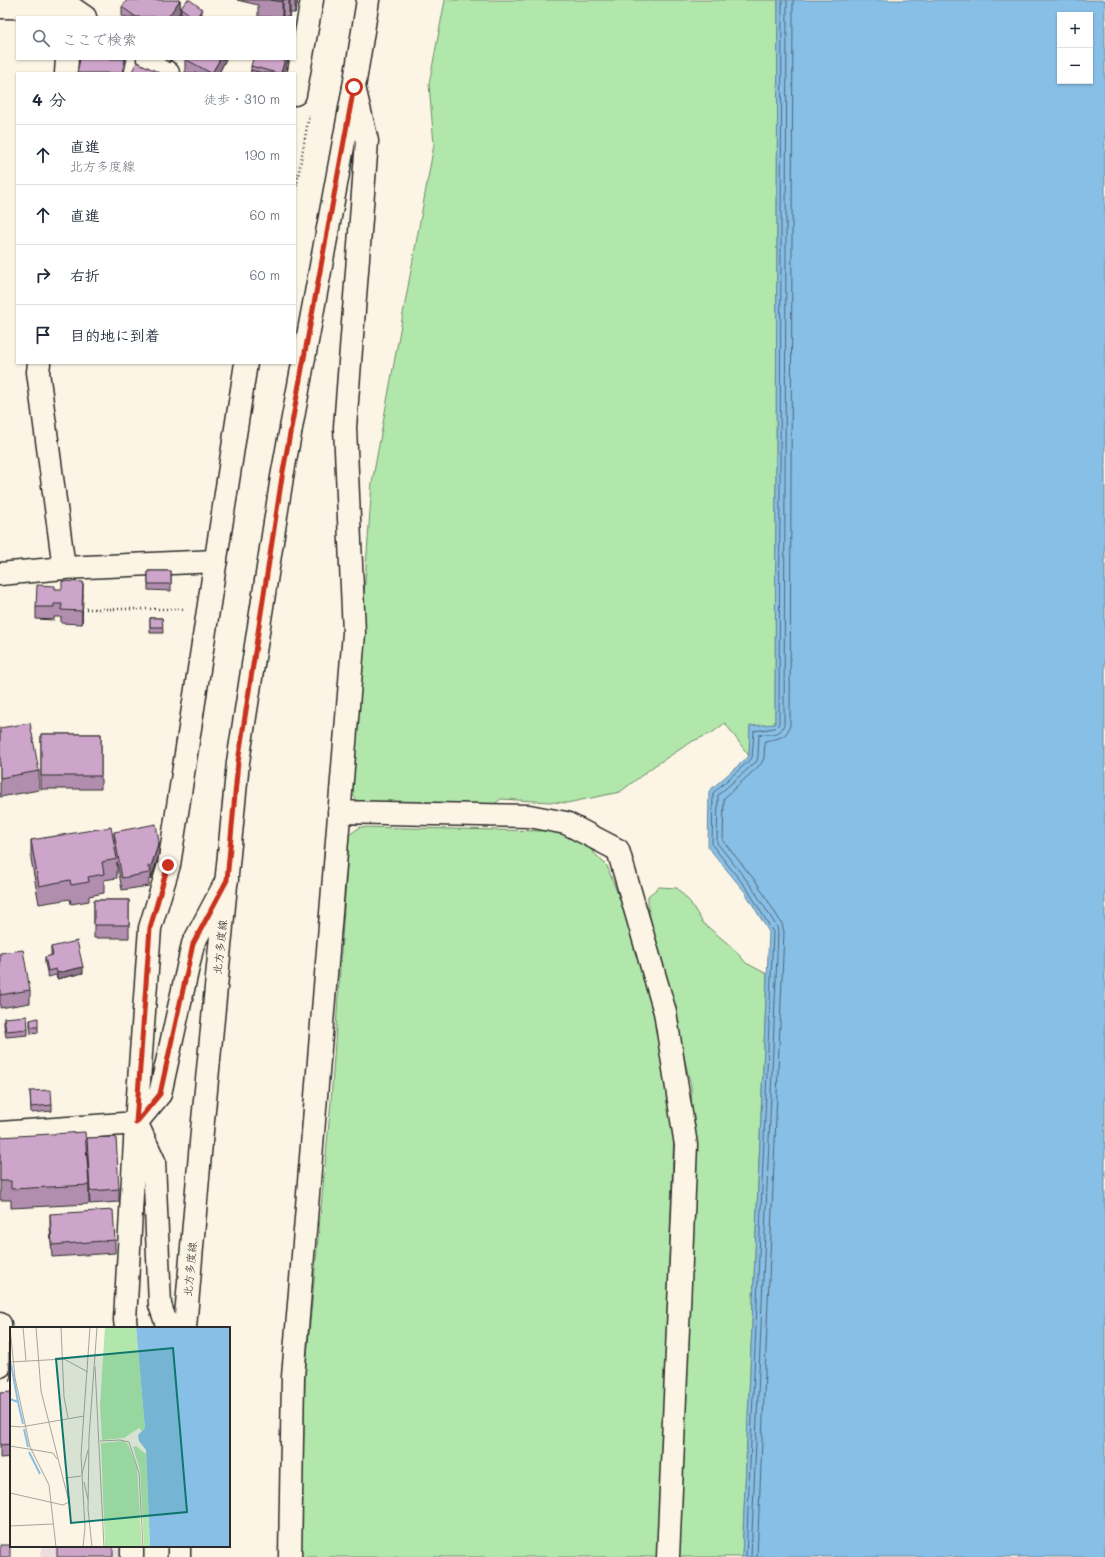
<!DOCTYPE html>
<html lang="ja">
<meta charset="utf-8">
<style>
body{margin:0;font-family:Mali,"Klee One",sans-serif;background:#f2f2f3;color:#1f2937}
.controls{position:absolute;right:12px;top:12px;display:grid;overflow:hidden;border-radius:0px;box-shadow:0 1px 3px #0004}
.controls button{width:36px;height:36px;display:grid;place-items:center;padding:0;border:0;border-bottom:1px solid #e0e1e3;background:#fff;color:#1f2937;font:20px sans-serif}
.stop{position:absolute;width:12px;height:12px;margin:-9px;border:3px solid #c8321e;border-radius:50%;background:#fff}
.stop.end{background:#c8321e;border-color:#fff;box-shadow:0 1px 4px #0008}
.list{margin:0;padding:0;list-style:none}
h2{display:flex;justify-content:space-between;align-items:center;height:52px;margin:0;padding:0 16px;font-size:17px}
h2 small{font-size:13px;font-weight:400;color:#747a83}
.list li{display:grid;grid-template-columns:26px 1fr auto;gap:12px;align-items:center;box-sizing:border-box;height:60px;padding:0 16px;border-top:1px solid #e0e1e3}
.list b{display:block;font-size:15px;white-space:nowrap}
.list p{margin:0;font-size:13px;white-space:nowrap;color:#747a83}
.list em{font-size:13px;font-style:normal;color:#747a83}
.icon{flex:none;width:22px;height:22px;fill:none;stroke:currentColor;stroke-width:2;stroke-linecap:round;stroke-linejoin:round}
.map{position:relative;flex:none;width:1105px;height:1557px;overflow:hidden}
.search{position:absolute;background:#fff;box-shadow:0 1px 3px #0004;left:16px;top:16px;width:280px;height:44px;display:flex;align-items:center;gap:10px;box-sizing:border-box;padding:0 14px;border-radius:0px;color:#747a83;font-size:15px}
.panel{position:absolute;background:#fff;box-shadow:0 1px 3px #0004;left:16px;top:72px;width:280px;height:292px;border-radius:0px}
.map>svg:first-child{display:block}
.built{fill:#edd}
.green{fill:#b1e7aa;stroke:#6e896a}
.water{fill:#88bfe6;stroke:#63849b;fill-rule:evenodd}
.lines{fill:none;stroke-linecap:round;stroke-linejoin:round}
.shore{stroke:#506676;stroke-width:1}
.minor-casing{stroke:#2b2b2b;stroke-width:25}
.major-casing{stroke:#2b2b2b;stroke-width:25}
.path{stroke:#2b2b2b;stroke-width:2.5;stroke-dasharray:1 3;stroke-linecap:butt}
.minor{stroke:#fcf5e5;stroke-width:22}
.major{stroke:#fcf5e5;stroke-width:22}
.wall{fill:#b18eae;stroke:#2b2b2b}
.shaded-wall{fill:#90748d;stroke:#2b2b2b}
.building{fill:#cea5ca;stroke:#2b2b2b}
.route{stroke:#c8321e;stroke-width:5}
.labels{text-anchor:middle;stroke-width:3.5;stroke-linejoin:round;paint-order:stroke}
.street-label{font-size:11px;fill:#2b2b2b;stroke:#fcf5e5}
.inset-river{fill:none;stroke:#88bfe6;stroke-width:2}
.inset-road{fill:none;stroke:#a8a49b;stroke-width:1}
.view{fill:#0f766e;fill-opacity:0.15;stroke:#0f766e;stroke-width:2}
.inset-edge{fill:none;stroke:#2b2b2b;stroke-width:2}
</style>
<div class="map">
<svg width="1105" height="1557" viewBox="0 0 1105 1557">
<rect width="100%" height="100%" fill="#fcf5e5"/>
<filter id="ink" filterUnits="userSpaceOnUse"><feTurbulence type="fractalNoise" baseFrequency=".025" numOctaves="2"/><feDisplacementMap in="SourceGraphic" scale="8" xChannelSelector="R" yChannelSelector="G"/><feConvolveMatrix kernelMatrix="1 2 1 2 8 2 1 2 1" color-interpolation-filters="sRGB"/></filter>
<g filter="url(#ink)">
<path class="built" d="M41 1546H121V1557H41Z"/>
<path class="green" d="M445 0H778L775 724 750 727 749 756 725 723 712 733 693 741 654 766 620 792 567 803 501 799 491 807 359 803 349 790 361 637 372 483 434 145 429 84Z
M360 827 545 831 563 833 585 844 607 866 631 928 666 1062 667 1101 674 1129 658 1557H301L305 1376 331 1101 349 835Z
M659 887 677 888 690 902 703 923 732 947 746 963 767 974 742 1557H678L693 1129 691 1086 648 909V896Z"/>
<path class="water" d="M778 0H1105V1557H742L769 932 745 892 708 847 709 791 749 756 750 726 775 724ZM1060 15H1090V81H1060Z"/>
<g class="lines">
<path class="shore" d="M746 1557 773 932 748 890 712 845 713 793 752 758 754 731 775 728 779 724 782 0
M751 1557 778 932 777 927 752 887 717 843 718 795 757 761 758 756 759 735C769 733 781 737 784 724L787 0
M757 1557 784 932 782 924 757 883 723 841 724 798 761 764 764 758 765 741C777 738 788 739 790 724L793 0"/>
<g class="minor-casing">
<path id="minor" d="M0 7 72 8 85 17
M148 59 168 73
M66 73 67 59
M295 94 312 0
M39 363 38 372 64 568
M0 574 64 568 216 561
M339 812 529 816 566 823 618 850 665 1012 686 1145 668 1557
M138 1126 154 1161 160 1305 168 1328
M0 1133 136 1123 160 1094 193 944 227 880
M0 1324 1 1363 0 1366
M126 1328 125 1320 136 1123 150 928 169 865 246 363
M132 1557V1546
M290 1557 293 1377 354 633 345 427 367 141 354 87"/>
</g>
<g class="major-casing">
<path id="major" d="M185 1328 202 1131 238 762 282 477 354 87 368 0
M179 1546V1557"/>
</g>
<path class="path" d="M295 194 309 115
M86 609H184"/>
<use href="#minor" class="minor"/>
<use href="#major" class="major"/>
</g>
<path class="wall" d="M180 0V13L181 14V8L202 16 201 17H122V7Z
M237 0H298L295 13H290L289 17H263L258 16V5Z
M163 59H172L169 63Z
M185 59H226L219 73H187L185 72Z
M288 59 284 73H251V66Z
M148 571H171V591L148 590Z
M55 589 83 594 82 624 61 623V617H54V620L36 619V607Z
M150 618H162L163 633H150Z
M0 728 39 771V790L0 797Z
M41 734H101V789H41Z
M114 832 159 855 151 879H149V886L122 890 117 862V878L104 880V893L89 896V901L71 904 70 899 39 904 31 859V840L114 842Z
M94 900H129V938H94Z
M51 947 83 973 57 979 56 975 48 977 45 963V957L51 956Z
M0 953 30 990V1003L0 1008Z
M4 1018 28 1029V1035L6 1037 4 1025Z
M30 1020 38 1027V1033L31 1034 30 1026Z
M30 1091 52 1105V1111L31 1113Z
M0 1137 89 1185V1204L11 1208V1200H0Z
M87 1138 119 1189V1202L90 1204 87 1151Z
M50 1214 115 1240V1253L52 1257 50 1227Z
M9 1344H11V1381L9 1363Z
M0 1393 11 1396V1457L0 1458Z"/>
<path class="shaded-wall" d="M180 0V12L177 17H168Z
M282 0H283V17H282Z
M289 0H290V13L289 17Z
M295 0H298L295 13Z
M202 9V16L201 17H197Z
M125 59H127L124 73H122Z
M169 59H172L169 63Z
M220 59H226L219 73H212Z
M285 59H288L284 73H281Z
M83 582V594L82 624V611Z
M159 842V855L151 879V866Z
M83 967V973L57 979V973Z"/>
<path class="building" d="M127 0H180L168 17H136L122 7Z
M187 0H190L202 9 197 17H193L181 8Z
M271 0H282V2Z
M179 13 185 17H176Z
M80 59H125L122 73H77Z
M185 59H220L212 73H211Z
M253 59H285L281 73H277L251 66Z
M137 62 158 72V73H131Z
M251 70 263 73H251Z
M148 571H171V584H148Z
M62 581 83 582 82 611 61 610 62 604H54V607H36L37 585 55 586V589H62Z
M150 618H162L163 627H150Z
M30 723 39 771 0 778V728Z
M41 734H101V776H41Z
M156 824 159 842 151 866H148L149 873 122 878 114 832Z
M111 827 117 859 102 862 104 874 88 877 89 882 71 885 70 880 39 886 31 840Z
M94 900H129V925H94Z
M77 941 83 967 57 973 56 969 48 971 45 957 53 955 51 947Z
M23 950 30 990 0 995V953Z
M27 1016 28 1029 6 1031 4 1018Z
M38 1018V1027H31L30 1020Z
M51 1090 52 1105 31 1107 30 1091Z
M85 1132 89 1185 11 1189V1181H0V1137Z
M116 1137 119 1189 90 1191 87 1138Z
M113 1210 115 1240 52 1245 50 1214Z
M9 1344H11V1362Z
M11 1392V1444L0 1445V1393Z
M0 1545H10V1557H0Z
M57 1546H113V1557H57Z"/>
</g>
<g class="lines" filter="url(#ink)">
<path class="route" d="M168 865 150 928 136 1123 160 1094 193 944 227 880 238 762 282 477 354 87"/>
</g>
<g class="labels">
<g class="street-label">
<text transform="translate(220 947) rotate(-84)" y="4">北方多度線</text>
<text transform="translate(190 1269) rotate(-85)" y="4">北方多度線</text>
</g>
</g>
<g transform="translate(10 1327)">
<rect width="220" height="220" fill="#fcf5e5"/>
<path d="M95 0H126L135 101 132 104 129 101 114 111 92 113 90 79ZM113 114 118 117 127 141 132 220H95L91 116ZM126 119 136 127 140 220H134L130 144 123 120Z" fill="#b1e7aa"/>
<path d="M126 0H220V220H140L136 123 129 114 128 108 135 101Z" fill="#88bfe6"/>
<path class="inset-river" d="M1 37 8 75M0 72 8 75 13 97M14 102 18 120M19 125 30 147"/>
<path class="inset-road" d="M0 0 5 51 20 120 39 158 46 220M13 0 16 34M51 0 54 70 58 91M0 35 54 32 78 45M85 39 94 220M0 99 11 100 74 89M90 114 110 113 119 115 129 146 133 220M0 119 43 126 47 132M72 147 78 123M55 151 71 149M74 155 78 173M0 166 53 178 59 175 31 64 26 0M0 199 43 197M73 220 75 201 71 128 80 0M82 220 78 182 79 110 87 0"/>
<path class="view" d="M163 21 177 185 61 196 46 32Z"/>
<rect width="220" height="220" class="inset-edge"/>
</g>
</svg>
<div class="controls">
<button>+</button>
<button>−</button>
</div>
<div class="stop" style="left:354px;top:87px"></div>
<div class="stop end" style="left:168px;top:865px"></div>
<div class="search"><svg class="icon" aria-label="search" viewBox="0 0 24 24"><circle cx="10" cy="10" r="6"/><path d="M15 15l6 6"/></svg>ここで検索</div>
<section class="panel">
<h2>4 分<small>徒歩 · 310 m</small></h2>
<ul class="list">
<li><svg class="icon" aria-label="ahead" viewBox="0 0 24 24"><path d="M12 20V5M6 11l6-6 6 6"/></svg><div><b>直進</b><p>北方多度線</p></div><em>190 m</em></li>
<li><svg class="icon" aria-label="ahead" viewBox="0 0 24 24"><path d="M12 20V5M6 11l6-6 6 6"/></svg><div><b>直進</b></div><em>60 m</em></li>
<li><svg class="icon" aria-label="right" viewBox="0 0 24 24"><path d="M7 20v-9h11M14 6l5 5-5 5"/></svg><div><b>右折</b></div><em>60 m</em></li>
<li><svg class="icon" aria-label="arrive" viewBox="0 0 24 24"><path d="M6 21V4h12l-3 4 3 4H6"/></svg><div><b>目的地に到着</b></div></li>
</ul>
</section>
</div>
